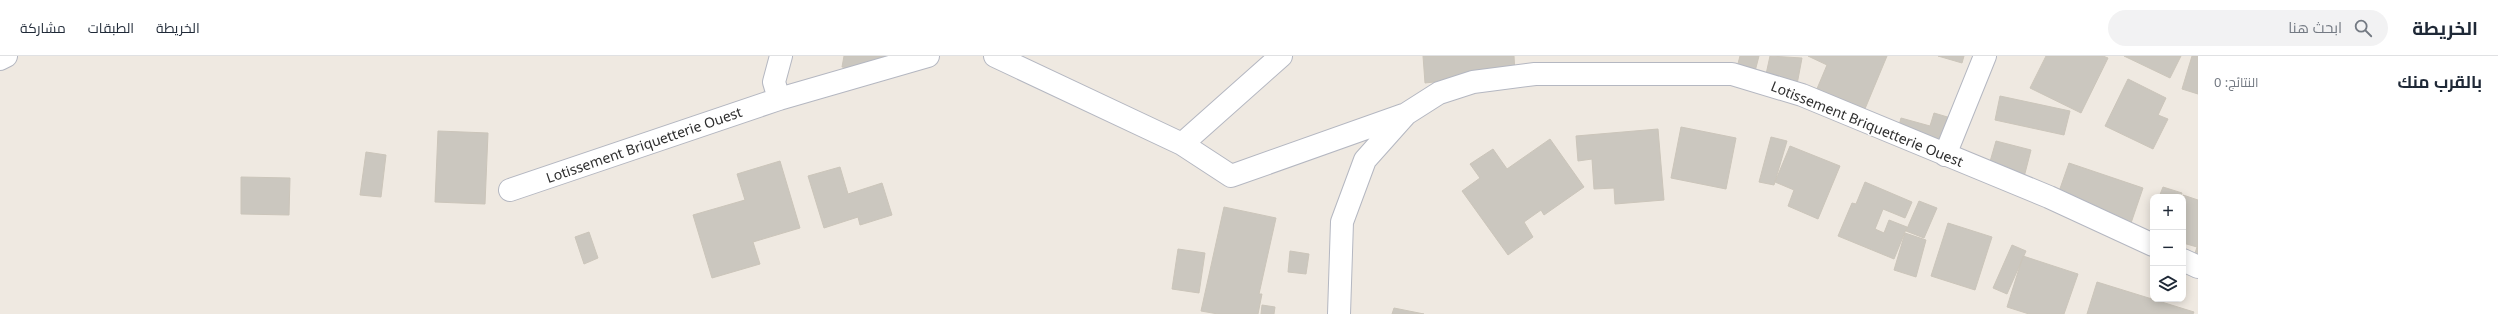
<!DOCTYPE html>
<html lang="ar">
<meta charset="utf-8">
<style>
body{margin:0;font-family:"Noto Sans",Cairo,sans-serif;background:#f2f2f3;color:#1f2937;direction:rtl}
.controls{position:absolute;right:12px;bottom:12px;display:grid;overflow:hidden;border-radius:8px;box-shadow:0 2px 10px #0003}
.controls button{width:36px;height:36px;display:grid;place-items:center;padding:0;border:0;border-bottom:1px solid #e0e1e3;background:#fff;color:#1f2937;font:20px sans-serif}
.list{margin:0;padding:0;list-style:none}
h2{display:flex;justify-content:space-between;align-items:center;height:52px;margin:0;padding:0 16px;font-size:17px}
h2 small{font-size:13px;font-weight:400;color:#747a83}
.icon{flex:none;width:22px;height:22px;fill:none;stroke:currentColor;stroke-width:2;stroke-linecap:round;stroke-linejoin:round}
.map{position:relative;flex:none;width:2198px;height:258px;overflow:hidden;direction:ltr}
header{display:flex;align-items:center;gap:24px;box-sizing:border-box;height:56px;padding:0 20px;background:#fff;border-bottom:1px solid #e0e1e3}
header strong{font-size:19px}
nav{display:flex;gap:22px;margin-inline-start:auto;font-size:14px}
.search{width:280px;height:36px;background:#f2f2f3;display:flex;align-items:center;gap:10px;box-sizing:border-box;padding:0 14px;border-radius:22px;color:#747a83;font-size:15px}
main{display:flex}
aside{flex:1;background:#fff}
.map>svg:first-child{display:block}
.building{fill:#cbc7bf;stroke:#cbc5ba}
.lines{fill:none;stroke-linecap:round;stroke-linejoin:round}
.minor-casing{stroke:#b4b7c1;stroke-width:24}
.minor{stroke:#fff;stroke-width:22}
.labels{text-anchor:middle;stroke-width:3;stroke-linejoin:round;paint-order:stroke}
.street-label{font-size:14px;fill:#2e2e2e;stroke:#fff}
</style>
<header>
<strong>الخريطة</strong>
<div class="search"><svg class="icon" aria-label="search" viewBox="0 0 24 24"><circle cx="10" cy="10" r="6"/><path d="M15 15l6 6"/></svg>ابحث هنا</div>
<nav><a>الخريطة</a><a>الطبقات</a><a>مشاركة</a></nav>
</header>
<main>
<aside>
<h2>بالقرب منك<small>النتائج: 0</small></h2>
<ul class="list">
</ul>
</aside>
<div class="map">
<svg width="2198" height="258" viewBox="0 0 2198 258">
<rect width="100%" height="100%" fill="#efe9e1"/>
<path class="building" d="M844 0H884L881 17 842 11Z
M1423 0H1514L1515 17 1425 27Z
M1740 0H1759L1753 23 1735 19Z
M1770 0 1802 2 1795 39 1763 32Z
M1887 0 1862 60 1814 40 1827 9 1808 0Z
M1938 0H1964L1962 7Z
M2046 0H2103L2108 2 2081 57 2030 32Z
M2124 0H2181L2170 22Z
M2192 0H2198V38L2182 33Z
M2128 23 2166 42 2158 59 2168 63 2153 93 2105 70Z
M2000 40 2070 55 2064 79 1995 64Z
M1934 57 1961 65 1950 103 1894 88 1901 62 1930 70Z
M1681 71 1736 82 1726 133 1671 122Z
M1658 73 1664 144 1615 148 1614 132 1594 133 1592 103 1578 105 1576 80Z
M438 75 488 77 485 148 435 146Z
M1771 81 1787 85 1774 129 1759 126Z
M1550 83 1584 131 1544 159 1541 154 1524 166 1533 181 1508 199 1462 135 1480 122 1470 108 1493 93 1507 113Z
M1996 85 2031 94 2023 125 1987 116Z
M1790 90 1840 110 1818 163 1788 150 1794 134 1775 126Z
M366 96 386 99 381 141 360 139Z
M780 105 800 172 753 186 760 208 712 222 693 159 745 144 737 118Z
M2069 107 2143 132 2130 170 2056 144Z
M840 111 848 138 882 127 892 159 860 169 858 161 824 172 808 120Z
M241 121 290 122 289 159 241 158Z
M1865 126 1912 146 1905 162 1883 153 1875 173 1884 177 1889 164 1907 171 1894 203 1838 180 1852 147 1856 148Z
M2163 131 2182 137 2181 141H2159Z
M2183 139 2198 144V209L2192 207 2197 191 2183 187Z
M1919 145 1937 152 1924 182 1906 175Z
M1224 151 1276 162 1259 238H1262L1258 258H1218L1201 255Z
M1948 167 1992 181 1975 234 1931 220Z
M589 176 598 202 584 208 575 181Z
M1905 177 1926 184 1916 221 1894 214Z
M2012 189 2026 195 2007 238 1993 232Z
M1178 193 1205 197 1199 237 1172 233Z
M1290 195 1309 198 1306 218 1288 216Z
M2023 200 2078 218 2064 258H2029L2007 251Z
M2097 226 2194 256 2193 258H2087Z
M1262 249 1275 251 1274 258H1261Z
M1394 252 1424 258H1392Z"/>
<g class="lines">
<g class="minor-casing">
<path id="minor" d="M781 0 774 26 779 43 928 0
M995 0 1182 88 1231 120 1403 59
M0 3 6 0
M1182 88 1281 0
M1945 99 1985 0
M510 134 779 43
M2183 204 2198 211
M1339 258 1342 166 1365 104 1406 58 1439 37 1473 26 1535 18H1732L1802 39 2049 141 2153 189"/>
</g>
<use href="#minor" class="minor"/>
</g>
<g class="labels">
<g class="street-label">
<text transform="translate(1867 68) rotate(22)" y="5">Lotissement Briquetterie Ouest</text>
<text transform="translate(644 89) rotate(-19)" y="5">Lotissement Briquetterie Ouest</text>
</g>
</g>
</svg>
<div class="controls">
<button>+</button>
<button>−</button>
<button><svg class="icon" aria-label="layers" viewBox="0 0 24 24"><path d="M12 4l9 5-9 5-9-5zM3 14l9 5 9-5"/></svg></button>
</div>
</div>
</main>
